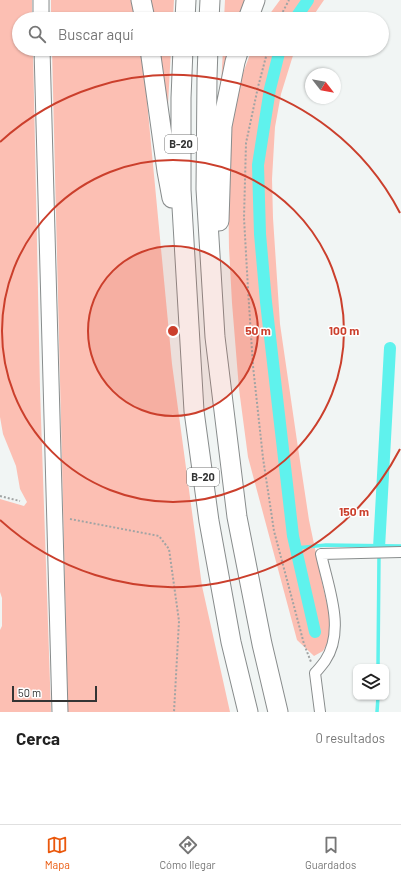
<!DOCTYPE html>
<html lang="es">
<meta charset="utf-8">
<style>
body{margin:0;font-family:Barlow,sans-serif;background:#f2f2f2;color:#222}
.controls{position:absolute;right:12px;bottom:12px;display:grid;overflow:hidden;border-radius:8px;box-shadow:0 1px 3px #0004}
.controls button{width:36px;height:36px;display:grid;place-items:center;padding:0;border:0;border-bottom:1px solid #e0e0e0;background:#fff;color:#222;font:20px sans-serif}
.compass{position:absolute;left:305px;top:68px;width:36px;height:36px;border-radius:50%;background:#fff;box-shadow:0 1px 3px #0004;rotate:121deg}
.scale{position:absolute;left:12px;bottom:10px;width:85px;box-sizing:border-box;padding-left:4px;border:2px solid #333434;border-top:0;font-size:11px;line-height:14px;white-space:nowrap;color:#333434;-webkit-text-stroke:3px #fff;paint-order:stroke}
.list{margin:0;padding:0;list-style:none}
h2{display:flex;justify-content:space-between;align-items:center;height:52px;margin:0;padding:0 16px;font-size:17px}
h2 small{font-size:13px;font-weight:400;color:#767676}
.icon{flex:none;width:22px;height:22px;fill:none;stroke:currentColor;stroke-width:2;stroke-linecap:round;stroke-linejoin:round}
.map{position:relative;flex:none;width:401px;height:712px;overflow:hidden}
.search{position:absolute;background:#fff;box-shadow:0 1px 3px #0004;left:12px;right:12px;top:12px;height:44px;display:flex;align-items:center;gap:10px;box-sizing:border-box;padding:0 14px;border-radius:22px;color:#767676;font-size:15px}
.sheet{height:112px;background:#fff}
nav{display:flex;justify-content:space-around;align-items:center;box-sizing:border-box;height:56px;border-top:1px solid #e0e0e0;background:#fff;font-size:11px;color:#767676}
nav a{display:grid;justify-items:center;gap:2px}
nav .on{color:#ea580c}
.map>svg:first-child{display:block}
.green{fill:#fcbfb3}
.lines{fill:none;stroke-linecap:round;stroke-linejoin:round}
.stream{stroke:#5ff2ed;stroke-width:3.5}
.canal{stroke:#5ff2ed;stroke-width:12}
.minor-casing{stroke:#888c8c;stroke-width:12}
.secondary-casing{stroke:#888c8c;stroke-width:17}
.motorway-casing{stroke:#888c8c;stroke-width:21}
.path{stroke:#a1a4a4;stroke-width:2;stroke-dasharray:2 2;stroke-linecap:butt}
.minor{stroke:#fff;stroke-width:10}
.secondary{stroke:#fff;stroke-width:15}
.motorway{stroke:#fff;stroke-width:19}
.ring{fill:none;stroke:#cb3f2c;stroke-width:2}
.labels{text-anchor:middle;stroke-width:3;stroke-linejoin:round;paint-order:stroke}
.shield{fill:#fff;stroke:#707171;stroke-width:1}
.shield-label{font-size:11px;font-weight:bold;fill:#333434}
.centre{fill:#cb3f2c;stroke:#fff;stroke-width:2}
.ring-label{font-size:12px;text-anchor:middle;font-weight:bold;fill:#cb3f2c;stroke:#fff;stroke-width:3;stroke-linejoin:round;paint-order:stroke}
</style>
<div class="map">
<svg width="401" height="712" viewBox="0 0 401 712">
<rect width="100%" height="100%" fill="#f1f5f4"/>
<path class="green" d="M0 0H32V19H19V49H33L40 389 51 712H0V630L2 626V598L0 592V499L24 506 27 502 20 489 16 466 3 434 0 417Z
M51 0H134L137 19H51Z
M149 0H174L173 19H153Z
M225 0H248L241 19H224Z
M280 0H324L311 19H266Z
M52 49H142L172 364 202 586 230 712H68Z
M158 49H171L168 105Z
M223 49H232L221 86Z
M252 49H295L281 94 275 127 272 179 273 218 280 324 297 441 309 520 323 587 332 625 329 640 323 651 314 656 297 640 248 457 239 389 232 303 229 248 228 177 232 124 240 81Z"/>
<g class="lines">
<path class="stream" d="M296 548 326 545 401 546
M378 667 379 555
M377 712 378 697"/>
<path class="canal" d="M295 19 308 0
M280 49 270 89 258 165 260 234 266 302 293 536 315 632
M379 548 390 348"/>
<g class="minor-casing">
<path id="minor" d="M320 712 315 673C319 669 322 665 325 661 346 630 328 587 321 554L401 552"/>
</g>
<g class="secondary-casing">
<path id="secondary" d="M41 0V19
M42 49 60 712"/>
</g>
<g class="motorway-casing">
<path id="motorway" d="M141 0 145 19
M185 19 186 0
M209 19 210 0
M248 19 255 0
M150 49 167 171 172 198
M183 49 181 98V190L194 411 209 521 231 642 248 712
M208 49 207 77 206 189 215 337 237 517 262 644 278 712
M219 221 222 126 235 62 239 49"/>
</g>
<path class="path" d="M279 19 289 0
M268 49 258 87 246 143 244 218 248 289 253 366 263 458 274 531 304 644 311 662
M0 496 20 501
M70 519 159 536 169 549 179 621 174 712"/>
<use href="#minor" class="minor"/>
<use href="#secondary" class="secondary"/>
<use href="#motorway" class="motorway"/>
</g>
<circle cx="173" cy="331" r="85" fill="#cb3f2c" fill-opacity=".12"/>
<g class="ring">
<circle cx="173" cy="331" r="85"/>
<circle cx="173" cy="331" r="171"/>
<path d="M400 449A256 256 0 0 1 0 520M0 142A256 256 0 0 1 400 213"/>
</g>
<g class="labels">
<g class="shield">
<rect x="165" y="135" width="32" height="18" rx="3"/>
<rect x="187" y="468" width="32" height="18" rx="3"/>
</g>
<g class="shield-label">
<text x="181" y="148">B-20</text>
<text x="203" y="481">B-20</text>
</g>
</g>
<circle cx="173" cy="331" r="6" class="centre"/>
<g class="ring-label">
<text x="258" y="335">50 m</text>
<text x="344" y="335">100 m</text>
<text x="354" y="516">150 m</text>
</g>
</svg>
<div class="controls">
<button><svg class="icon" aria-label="layers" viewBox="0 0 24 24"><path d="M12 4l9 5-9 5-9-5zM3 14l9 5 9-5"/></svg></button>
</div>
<svg class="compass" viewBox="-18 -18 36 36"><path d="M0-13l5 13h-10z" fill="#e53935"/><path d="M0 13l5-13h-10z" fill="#767676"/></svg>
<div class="scale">50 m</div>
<div class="search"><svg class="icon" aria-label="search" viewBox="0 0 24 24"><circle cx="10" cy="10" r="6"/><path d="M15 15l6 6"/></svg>Buscar aquí</div>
</div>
<section class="sheet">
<h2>Cerca<small>0 resultados</small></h2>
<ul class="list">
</ul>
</section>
<nav>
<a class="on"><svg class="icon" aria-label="map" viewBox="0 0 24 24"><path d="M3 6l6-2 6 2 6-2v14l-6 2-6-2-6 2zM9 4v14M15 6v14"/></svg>Mapa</a>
<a><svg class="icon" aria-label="directions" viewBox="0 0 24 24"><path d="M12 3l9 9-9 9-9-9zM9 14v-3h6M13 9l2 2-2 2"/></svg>Cómo llegar</a>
<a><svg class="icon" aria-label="saved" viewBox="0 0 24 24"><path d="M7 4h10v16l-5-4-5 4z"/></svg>Guardados</a>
</nav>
